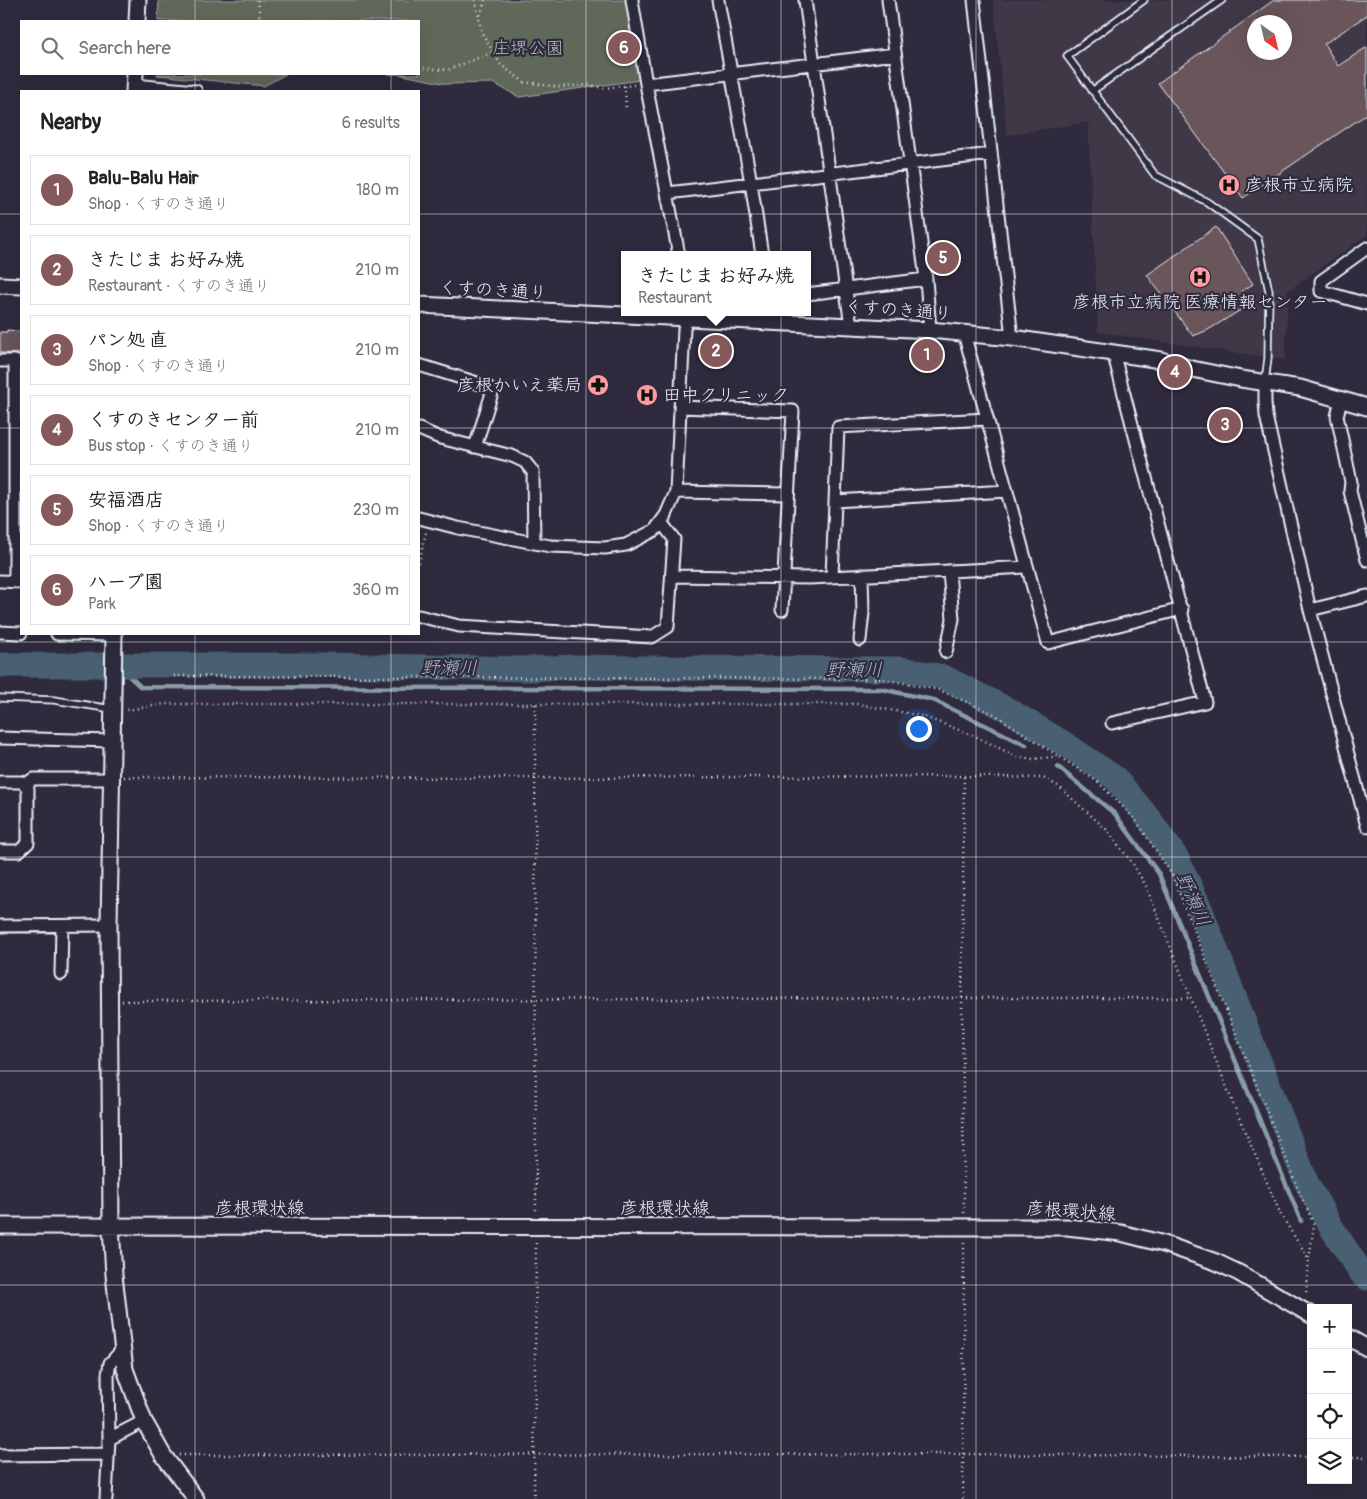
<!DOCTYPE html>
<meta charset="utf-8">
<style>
body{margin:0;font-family:Pangolin,"Klee One",sans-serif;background:#f2f2f2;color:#222}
.controls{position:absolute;right:15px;bottom:15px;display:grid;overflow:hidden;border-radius:0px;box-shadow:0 5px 20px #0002}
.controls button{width:45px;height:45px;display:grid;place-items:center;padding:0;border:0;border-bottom:1px solid #e0e0e0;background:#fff;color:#222;font:25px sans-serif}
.compass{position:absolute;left:1247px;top:15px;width:45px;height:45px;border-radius:50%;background:#fff;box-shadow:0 5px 20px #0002;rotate:146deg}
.you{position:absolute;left:918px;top:728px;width:18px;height:18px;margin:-12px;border:4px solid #fff;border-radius:50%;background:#1a73e8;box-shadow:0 0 0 8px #1a73e833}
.badge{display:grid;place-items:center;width:32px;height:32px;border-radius:50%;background:#85585c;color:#fff;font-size:16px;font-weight:700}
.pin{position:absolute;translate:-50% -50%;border:2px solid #fff;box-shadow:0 1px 5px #0006}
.popup{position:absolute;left:621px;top:251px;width:190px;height:65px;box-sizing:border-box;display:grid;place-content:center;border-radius:0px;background:#fff;filter:drop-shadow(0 1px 4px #0005);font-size:16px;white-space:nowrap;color:#767676}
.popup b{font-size:19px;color:#222}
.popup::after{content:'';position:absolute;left:50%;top:100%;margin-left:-10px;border:10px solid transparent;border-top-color:#fff}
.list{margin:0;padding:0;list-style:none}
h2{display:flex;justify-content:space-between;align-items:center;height:65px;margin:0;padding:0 20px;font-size:21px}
h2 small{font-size:16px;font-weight:400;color:#767676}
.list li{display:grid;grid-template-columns:32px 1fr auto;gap:15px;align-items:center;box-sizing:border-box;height:70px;margin:0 10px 10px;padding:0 10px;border:1px solid #e0e0e0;border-radius:0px}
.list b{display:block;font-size:19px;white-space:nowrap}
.list p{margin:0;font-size:16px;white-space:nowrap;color:#767676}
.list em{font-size:16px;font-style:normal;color:#767676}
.icon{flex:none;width:28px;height:28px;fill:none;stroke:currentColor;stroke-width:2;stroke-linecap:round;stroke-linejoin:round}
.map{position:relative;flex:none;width:1367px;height:1499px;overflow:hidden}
.search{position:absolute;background:#fff;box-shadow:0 5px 20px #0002;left:20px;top:20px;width:400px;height:55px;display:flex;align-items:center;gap:12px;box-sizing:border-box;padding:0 18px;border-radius:0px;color:#767676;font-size:19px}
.panel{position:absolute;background:#fff;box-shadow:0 5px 20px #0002;left:20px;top:90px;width:400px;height:545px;border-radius:0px}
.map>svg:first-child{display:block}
.built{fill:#413746;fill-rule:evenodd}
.green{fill:#60675a;stroke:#a4aca9}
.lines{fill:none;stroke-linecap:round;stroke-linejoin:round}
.stream{stroke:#899ba8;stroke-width:4.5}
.river{stroke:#496173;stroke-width:25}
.building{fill:#6b565a;stroke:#e8f1f8;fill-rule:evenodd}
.lane-casing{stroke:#e8f1f8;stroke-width:9}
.street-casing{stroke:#e8f1f8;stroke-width:15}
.secondary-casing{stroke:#e8f1f8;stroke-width:19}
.path{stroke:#e8f1f8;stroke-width:2.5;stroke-dasharray:1 4;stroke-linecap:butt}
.lane{stroke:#2f2a3d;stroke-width:5.5}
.street{stroke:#2f2a3d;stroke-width:11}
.secondary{stroke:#2f2a3d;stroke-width:15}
.grid{fill:none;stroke:#e8f1f8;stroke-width:1;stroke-opacity:0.55}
.labels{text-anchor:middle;stroke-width:4.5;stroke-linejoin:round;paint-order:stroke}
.park-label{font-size:18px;fill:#b2bab9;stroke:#2f2a3d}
.poi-label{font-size:18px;fill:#e8f1f8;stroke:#2f2a3d;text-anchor:start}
.street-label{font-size:18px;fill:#e8f1f8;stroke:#2f2a3d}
.water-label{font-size:19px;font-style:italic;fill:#a8b7c3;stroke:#2f2a3d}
</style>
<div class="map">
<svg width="1367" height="1499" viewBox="0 0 1367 1499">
<rect width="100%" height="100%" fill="#2f2a3d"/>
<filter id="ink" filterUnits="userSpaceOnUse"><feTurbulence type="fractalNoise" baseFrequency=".02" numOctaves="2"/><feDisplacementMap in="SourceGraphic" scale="10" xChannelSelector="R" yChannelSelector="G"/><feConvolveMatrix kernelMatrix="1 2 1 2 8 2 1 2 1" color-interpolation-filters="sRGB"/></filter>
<g filter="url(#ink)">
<path class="built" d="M993 0H1367V235L1288 291 1285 360 1098 332 1088 122 1007 135ZM1254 22H1284V52H1254Z"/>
<path class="green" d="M159 0H627L640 80 519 97 493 83 447 84 398 74H388H419V21H158Z
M157 74H286L264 86 157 75Z"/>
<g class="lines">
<path class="stream" d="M118 666 141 687 881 689 933 700 1026 745
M1058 767 1115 814 1159 874 1301 1221"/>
<path class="river" d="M0 665H323L527 669 577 667 636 668 901 669 943 677 1008 710 1068 746 1115 778 1147 816 1177 859 1199 906 1306 1182 1331 1227 1363 1275 1367 1278"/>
</g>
<path class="building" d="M1274 0H1367V15L1324 44 1338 66 1367 47V114L1243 198 1158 83ZM1254 22H1284V52H1254Z
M1216 227 1253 284 1242 291 1249 305 1208 330 1193 336 1147 275Z
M7 330 21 331V354L0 353V332H7Z"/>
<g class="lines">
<g class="lane-casing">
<path id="lane" d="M1144 0 1067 56 1155 175 1207 202 1258 239 1269 291 1268 358 1265 382
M1092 91 1222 0
M0 698 54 700 112 709"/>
</g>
<g class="street-casing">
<path id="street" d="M632 0 646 84 679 255
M718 0 751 183 762 255
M805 0 851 326
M888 0 926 279 930 330
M974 0 1012 338
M646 84 895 54
M134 85 196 91
M668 193 991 154
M1367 248 1321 281V291L1367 304
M807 294 926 279
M964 333 1048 643 1182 609
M0 361H15V582
M419 365 487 386 492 393 475 447
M1265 382V402L1266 416 1310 610 1367 826
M1341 400 1337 416 1351 482 1350 491 1367 560
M680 407 793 411 782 610
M419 429 440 438 512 456 525 462 533 472 534 543
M676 492 788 494
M835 501 1007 491
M419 518 458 528 550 546 605 548 626 545 655 530 666 515 676 492 684 329 688 312
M672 576 810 578 1027 567
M832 577 838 427 987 419
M0 581 21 582
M1310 610 1367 596
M419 616 459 626 652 637 668 627 674 539 661 522
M0 632 21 633
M57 634 114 635
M860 640 863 613 862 575
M946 652 953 619 949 571
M1112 723 1205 702 1113 352
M0 738 112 741
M0 782H22L28 788V843L19 851H0
M25 785 33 779H111
M0 926 109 925
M61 974 62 926
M109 1439 108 1374 110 1363 122 1350
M0 1455 108 1454
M106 1499 109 1439 144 1421"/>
</g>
<g class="secondary-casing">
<path id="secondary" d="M137 21 138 0
M134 91 135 74
M0 285 21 286
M419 305 851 326 930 330 1012 338 1161 360 1192 369 1241 379 1300 388 1367 407
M114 634 109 925 111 1226 114 1275 125 1369 144 1421 163 1455 196 1499
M0 1226 1067 1227 1121 1233 1164 1244 1216 1262 1239 1273 1311 1315
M1348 1337 1367 1348"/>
</g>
<path class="path" d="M258 0 260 21
M475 0 479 18
M485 0 479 20 482 33 501 65 524 82 558 87 590 85 603 88 634 85
M419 68 448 70 493 52
M625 86 626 110
M419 563 426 532
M174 676 883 679 939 690 994 714 1098 782 1135 819 1171 873 1301 1196 1314 1224 1309 1260
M535 704 536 1213
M127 710 164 704H858L922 716 975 736 1017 757 1033 759 1061 756
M124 777 535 778 964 776 1043 778 1058 786 1106 829 1133 864 1146 886 1235 1108 1281 1215 1309 1260 1306 1295
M122 1001 962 998H1191
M964 1213 962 998 964 776
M179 1455 963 1454 1311 1457
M1348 1457H1367
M534 1499 536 1241
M963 1499 964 1241"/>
<use href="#lane" class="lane"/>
<use href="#street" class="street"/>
<use href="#secondary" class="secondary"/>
</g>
</g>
<path class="grid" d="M195 0V21M391 0V21M586 0V1499M781 0V1499M976 0V1499M1172 0V1499M195 74V91M391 74V91M0 214H21M419 214H1367M0 428H21M419 428H1367M195 634V1499M391 634V1499M0 642H1367M0 857H1367M0 1071H1367M0 1285H1367"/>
<defs>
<g id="hospital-disc" transform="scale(1.125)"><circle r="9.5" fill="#ff9aa2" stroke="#2f2a3d"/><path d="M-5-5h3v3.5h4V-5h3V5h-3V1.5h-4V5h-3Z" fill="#111"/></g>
<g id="pharmacy-disc" transform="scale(1.125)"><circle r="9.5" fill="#ff9aa2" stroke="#2f2a3d"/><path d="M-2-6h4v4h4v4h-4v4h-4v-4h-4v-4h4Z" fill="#111"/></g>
</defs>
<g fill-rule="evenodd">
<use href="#hospital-disc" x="1229" y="185"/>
<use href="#hospital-disc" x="1200" y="277"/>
<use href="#pharmacy-disc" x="598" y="385"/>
<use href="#hospital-disc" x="647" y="395"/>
</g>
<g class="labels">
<g class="park-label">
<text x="528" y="54">庄堺公園</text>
</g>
<g class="poi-label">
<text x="1245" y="191">彦根市立病院</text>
<text x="1200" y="308" text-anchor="middle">彦根市立病院 医療情報センター</text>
<text x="582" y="391" text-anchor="end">彦根かいえ薬局</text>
<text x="663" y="401">田中クリニック</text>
</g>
<g class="street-label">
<text transform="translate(493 290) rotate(3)" y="6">くすのき通り</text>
<text transform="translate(898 310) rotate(4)" y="6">くすのき通り</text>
<text x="260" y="1214">彦根環状線</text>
<text x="665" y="1214">彦根環状線</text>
<text transform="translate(1071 1211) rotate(4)" y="6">彦根環状線</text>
</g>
<g class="water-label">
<text x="449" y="674">野瀬川</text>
<text x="854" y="676">野瀬川</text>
<text transform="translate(1194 899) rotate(66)" y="7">野瀬川</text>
</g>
</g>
</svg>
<div class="controls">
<button>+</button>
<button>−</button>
<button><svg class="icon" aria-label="locate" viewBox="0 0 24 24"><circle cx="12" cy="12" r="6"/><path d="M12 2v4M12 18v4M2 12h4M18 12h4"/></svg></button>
<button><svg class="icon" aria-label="layers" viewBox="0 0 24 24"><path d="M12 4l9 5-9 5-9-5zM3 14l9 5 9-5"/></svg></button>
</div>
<svg class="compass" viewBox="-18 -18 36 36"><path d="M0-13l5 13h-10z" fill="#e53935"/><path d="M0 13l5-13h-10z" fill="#767676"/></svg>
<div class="you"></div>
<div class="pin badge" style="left:927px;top:355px">1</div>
<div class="pin badge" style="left:716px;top:351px">2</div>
<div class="popup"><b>きたじま お好み焼</b>Restaurant</div>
<div class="pin badge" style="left:1225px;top:425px">3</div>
<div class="pin badge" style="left:1175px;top:372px">4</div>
<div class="pin badge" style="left:943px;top:258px">5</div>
<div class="pin badge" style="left:624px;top:48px">6</div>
<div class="search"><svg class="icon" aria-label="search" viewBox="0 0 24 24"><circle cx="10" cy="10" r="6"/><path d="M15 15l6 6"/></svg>Search here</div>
<section class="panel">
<h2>Nearby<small>6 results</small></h2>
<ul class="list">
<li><span class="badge">1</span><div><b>Balu-Balu Hair</b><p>Shop · くすのき通り</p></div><em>180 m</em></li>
<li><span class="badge">2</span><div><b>きたじま お好み焼</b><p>Restaurant · くすのき通り</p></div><em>210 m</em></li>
<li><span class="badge">3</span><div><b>パン処 直</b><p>Shop · くすのき通り</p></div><em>210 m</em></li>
<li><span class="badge">4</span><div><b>くすのきセンター前</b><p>Bus stop · くすのき通り</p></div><em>210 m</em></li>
<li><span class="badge">5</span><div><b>安福酒店</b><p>Shop · くすのき通り</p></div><em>230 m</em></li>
<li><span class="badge">6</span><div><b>ハーブ園</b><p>Park</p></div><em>360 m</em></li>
</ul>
</section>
</div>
